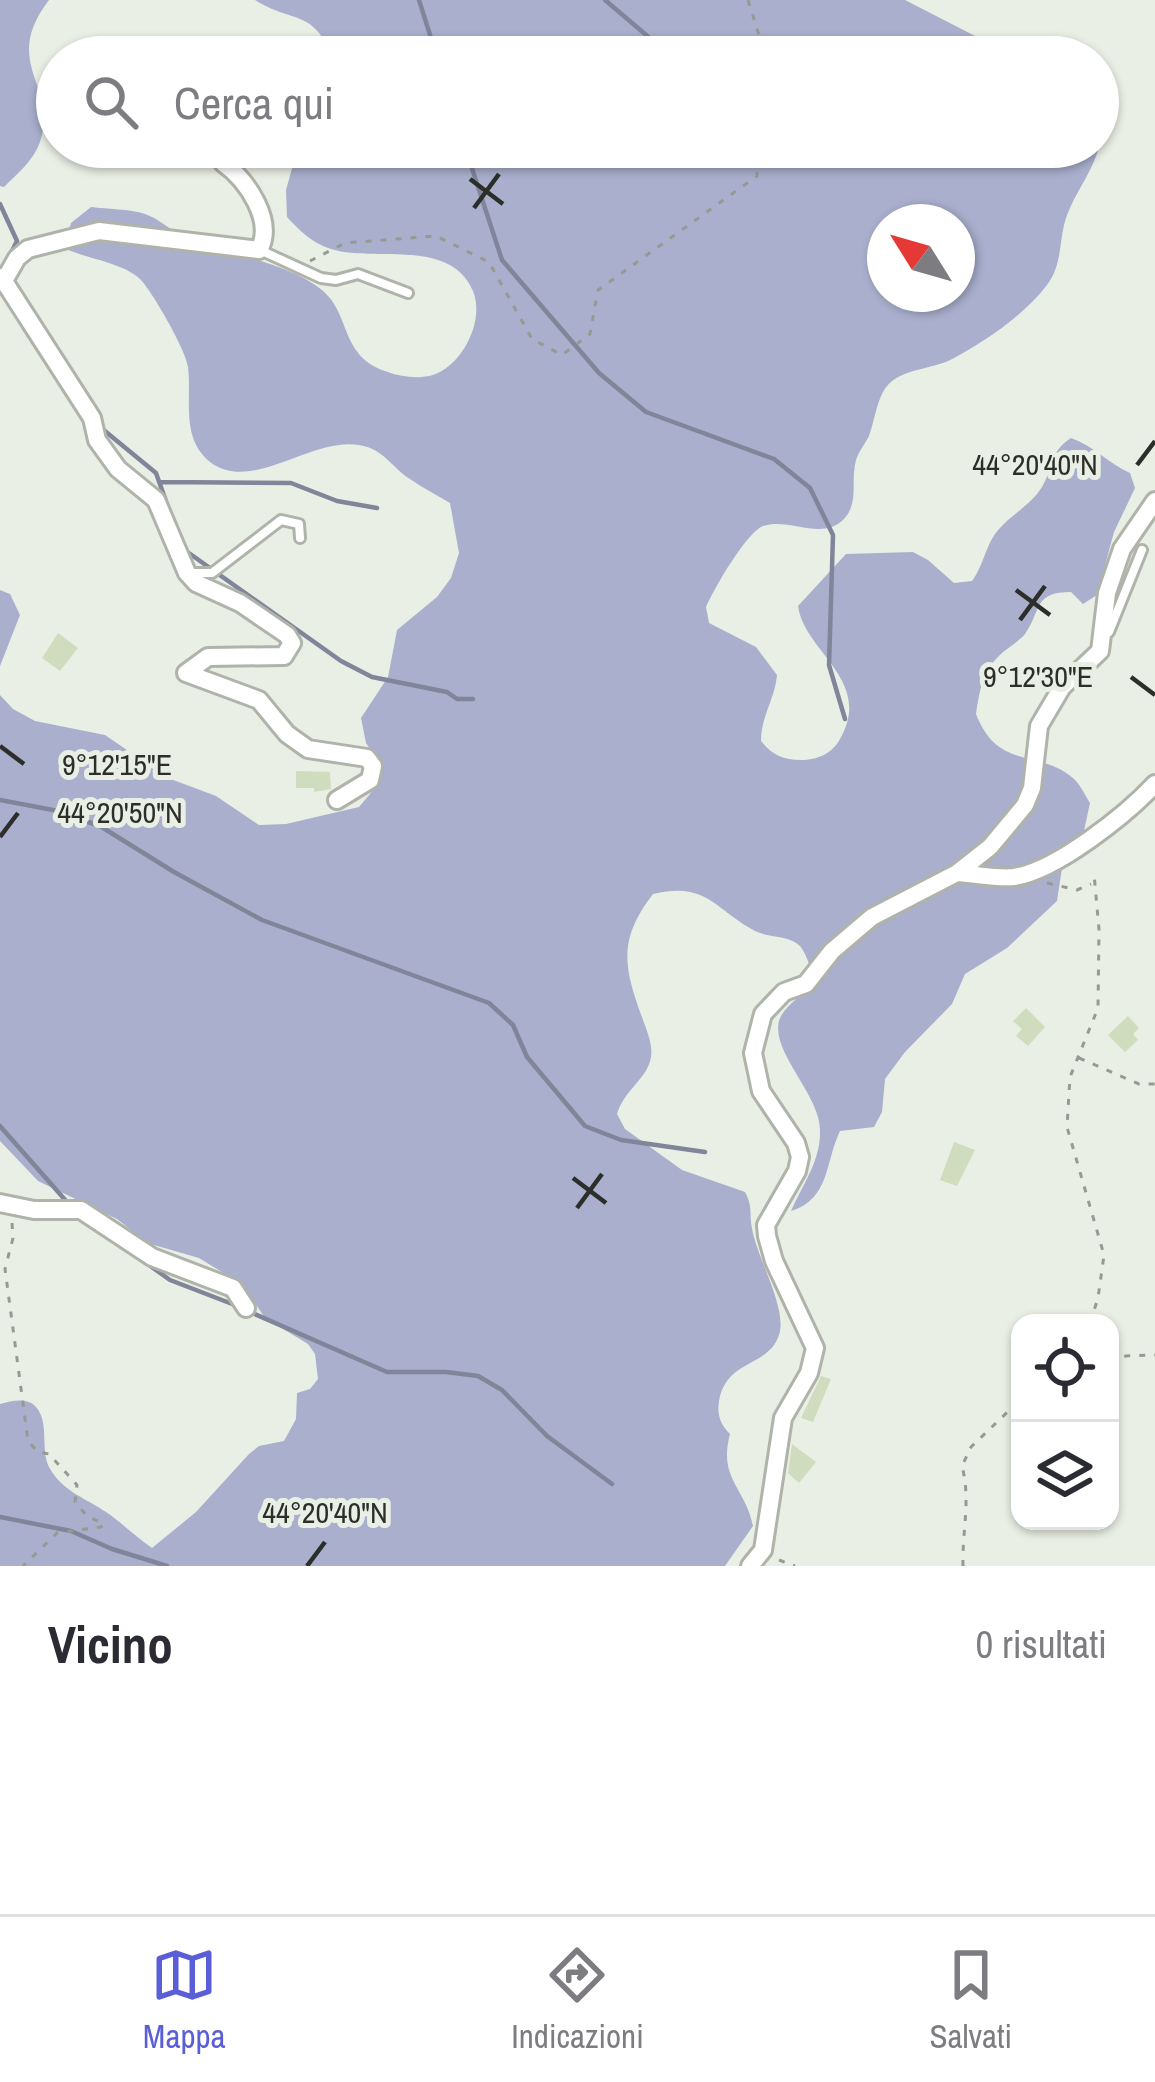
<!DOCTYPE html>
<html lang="it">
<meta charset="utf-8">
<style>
body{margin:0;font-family:"Archivo Narrow",sans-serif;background:#f2f2f3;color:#2b2b33}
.controls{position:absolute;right:36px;bottom:36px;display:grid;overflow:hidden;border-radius:24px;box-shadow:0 3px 9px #0004}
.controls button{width:108px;height:108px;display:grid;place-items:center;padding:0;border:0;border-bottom:3px solid #e1e1e2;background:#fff;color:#2b2b33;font:60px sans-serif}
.compass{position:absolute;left:867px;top:204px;width:108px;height:108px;border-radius:50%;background:#fff;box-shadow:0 3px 9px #0004;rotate:307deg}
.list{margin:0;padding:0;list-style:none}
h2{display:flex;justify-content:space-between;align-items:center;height:156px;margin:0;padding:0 48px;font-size:51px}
h2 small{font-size:39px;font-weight:400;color:#7c7c81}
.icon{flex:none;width:66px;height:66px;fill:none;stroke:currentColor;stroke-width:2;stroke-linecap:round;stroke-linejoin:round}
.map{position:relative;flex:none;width:1155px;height:1566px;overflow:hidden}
.search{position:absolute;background:#fff;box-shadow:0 3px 9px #0004;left:36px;right:36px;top:36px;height:132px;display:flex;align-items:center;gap:30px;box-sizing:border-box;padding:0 42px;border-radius:66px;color:#7c7c81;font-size:45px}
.sheet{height:348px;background:#fff}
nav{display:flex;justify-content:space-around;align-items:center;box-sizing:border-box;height:168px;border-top:3px solid #e1e1e2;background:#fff;font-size:33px;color:#7c7c81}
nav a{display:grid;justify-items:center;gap:6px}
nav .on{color:#5a5fd7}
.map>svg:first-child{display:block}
.forest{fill:#a9afcd;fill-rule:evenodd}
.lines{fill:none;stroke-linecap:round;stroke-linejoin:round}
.stream{stroke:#808599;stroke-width:4.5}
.building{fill:#cfdcbe}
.lane-casing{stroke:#afb3aa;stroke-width:14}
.street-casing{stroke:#afb3aa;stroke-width:22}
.path{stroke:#969a92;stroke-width:3;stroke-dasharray:6 9;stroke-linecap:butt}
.lane{stroke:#fff;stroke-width:8}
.street{stroke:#fff;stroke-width:16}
.ticks{fill:none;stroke:#2c2e2a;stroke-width:4.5}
.ticks-label{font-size:30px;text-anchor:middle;fill:#2c2e2a;stroke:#eaefe5;stroke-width:10;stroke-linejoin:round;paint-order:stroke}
</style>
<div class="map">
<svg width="1155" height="1566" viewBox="0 0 1155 1566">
<rect width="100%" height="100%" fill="#eaefe5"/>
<path class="forest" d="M0 0H49C0 64 59 85 40 142 34 160 17 174 4 187L0 186Z
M255 0H905L1016 57H332C313 8 293 24 255 0Z
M1098 115C1110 148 1083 179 1070 208 1057 234 1065 261 1047 285 1025 314 986 341 954 358 932 371 896 367 883 392 876 405 874 422 869 436 865 444 859 451 856 460 850 481 860 503 843 520 821 541 789 517 763 526 746 533 714 589 706 607L709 623 756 647 777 675C775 699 761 716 761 741 772 755 783 760 801 760 817 760 832 754 840 739 874 680 804 652 798 606L846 554 913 552 928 560 954 583 972 581C984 565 986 543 999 529 1013 513 1030 506 1042 487 1054 467 1048 453 1071 438 1094 446 1108 463 1130 473L1135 488 1114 532 1097 595 1083 604 1071 592C1033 592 1042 610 1025 634 1019 641 1009 647 1002 653 982 671 980 689 976 714 998 771 1039 749 1073 778 1080 784 1085 795 1090 803L1082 840 1062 868 1057 901 1007 948 965 974 952 1004 905 1052 885 1079 882 1112 874 1127 840 1131C825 1162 830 1199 791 1211 803 1184 821 1160 820 1130 820 1093 765 1047 781 1016 789 1002 805 994 815 981 811 971 807 954 800 946 789 935 769 938 755 931 714 909 707 881 653 894 617 941 624 968 643 1020 647 1031 653 1045 651 1057 648 1078 624 1090 617 1114L625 1129 682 1170 745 1192C753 1207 749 1213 752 1228 756 1256 788 1309 779 1335 769 1367 726 1359 719 1401 717 1415 720 1424 730 1434 718 1479 745 1487 753 1526L725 1566H0V1404C12 1401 27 1397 36 1407 51 1424 38 1453 52 1472 65 1492 87 1499 106 1512 122 1523 136 1537 152 1548L196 1512 249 1454 259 1446 284 1441 296 1419 297 1393 310 1389 318 1379 315 1354 308 1344 265 1318 243 1285 199 1258 147 1243 117 1219 38 1181 0 1141V695L13 709 35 721 105 735 168 778 216 796 259 825 286 824 359 807 375 788 380 764 366 743 361 718 388 677 397 630 437 597 451 578 459 553 450 503C437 495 423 488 410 479 391 467 384 449 359 445 310 437 252 494 210 462 180 438 192 398 188 367 186 350 152 291 140 279 121 262 87 259 64 248L71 223 91 207C108 209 129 209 145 214 160 219 171 231 185 237 227 256 284 260 322 290 352 315 339 357 388 372 401 377 420 379 433 375 463 365 485 320 473 291 450 237 375 263 331 249 312 243 300 231 287 217L286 190 298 147H1098ZM885 222H957V294H885Z
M0 590 10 594 20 615 0 666Z"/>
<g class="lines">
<path class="stream" d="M419 0 437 57
M605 0 672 57
M465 147 502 260 599 373 646 412 774 459 810 488 833 535 829 665 845 719
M0 204 17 241 10 255
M24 328 54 374
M100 427 156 473 168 507
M159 482 291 483 337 501 377 508
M186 551 341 661 372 677 447 692 457 699H473
M0 800 53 810 100 826 174 872 262 920 489 1003 513 1025 527 1057 585 1126 621 1140 705 1152
M0 1126 67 1202
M142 1260 170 1280 240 1307
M250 1312 387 1372H446L478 1376 502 1390 547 1436 612 1484
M0 1517 71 1531 112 1549 167 1566"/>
</g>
<path class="building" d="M58 633 78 648 60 671 42 658Z
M296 771 330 772 331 789 314 792V788H296Z
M1026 1008 1045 1027 1028 1046 1016 1036 1022 1029 1013 1021Z
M1128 1016 1139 1028 1133 1034 1138 1040 1125 1052 1108 1035Z
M954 1142 975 1150 957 1186 940 1180Z
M821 1376 831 1379 813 1422 801 1418Z
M792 1444 816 1462 799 1483 788 1473Z"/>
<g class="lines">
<g class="lane-casing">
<path id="lane" d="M260 250 321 278 336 280 358 274 408 293
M189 573H212L281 520 299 524 300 538
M1109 632 1142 550"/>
</g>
<g class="street-casing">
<path id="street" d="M0 277 5 279 17 258 28 249 99 231 259 250C275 221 247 180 223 163
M2 278 92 418 97 440 118 469 156 500 187 573 196 583 240 603 287 635 292 643 284 656 208 657 186 673 259 700 287 734 308 749 367 758 373 766 370 780 337 800
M957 873C975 874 997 879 1014 877 1056 871 1127 814 1155 784
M0 1203 34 1210H81L152 1257 233 1288 246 1308
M750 1566 763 1550 783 1418 809 1373 815 1348 774 1261 767 1236 766 1225 797 1171 800 1157 796 1143 761 1091 753 1053 763 1014 784 992 806 984 832 951 872 917 957 873 990 847 1025 805 1032 788 1039 726 1062 687 1100 651 1107 593 1122 549 1155 501"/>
</g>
<path class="path" d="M748 0 760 38 759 57
M310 261 345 243 436 236 489 262 532 339 562 355 590 334 598 290 757 176 758 147
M1047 883 1077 890 1091 884
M1079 1058 1139 1084H1155
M12 1223 13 1238 5 1269 28 1441 38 1452 49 1454 77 1485 75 1502 87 1516 104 1524 101 1527 57 1533 23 1566
M1090 1323 1098 1298 1104 1255 1067 1127 1070 1077 1098 1008 1099 929 1094 874
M1110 1361 1126 1356 1155 1355
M779 1560 795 1566
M963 1566C962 1531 971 1500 962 1466L971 1447 1020 1400"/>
<use href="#lane" class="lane"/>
<use href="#street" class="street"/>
</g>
<path class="ticks" d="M470 179 503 204M474 208 499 174M1137 465 1155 441M1016 590 1050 615M1020 620 1045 586M1131 677 1155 695M0 746 24 764M0 837 18 813M573 1178 606 1203M577 1208 602 1174M307 1566 325 1542"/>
<g class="ticks-label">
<text x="1035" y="475">44°20'40"N</text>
<text x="1038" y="687">9°12'30"E</text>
<text x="117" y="775">9°12'15"E</text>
<text x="120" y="823">44°20'50"N</text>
<text x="325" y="1523">44°20'40"N</text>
</g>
</svg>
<div class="controls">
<button><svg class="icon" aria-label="locate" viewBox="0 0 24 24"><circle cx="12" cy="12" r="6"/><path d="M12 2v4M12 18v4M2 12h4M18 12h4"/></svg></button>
<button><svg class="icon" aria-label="layers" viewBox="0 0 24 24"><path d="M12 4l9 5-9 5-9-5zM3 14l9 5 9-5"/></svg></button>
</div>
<svg class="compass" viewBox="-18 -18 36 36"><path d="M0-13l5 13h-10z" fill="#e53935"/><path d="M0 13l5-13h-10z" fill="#7c7c81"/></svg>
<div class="search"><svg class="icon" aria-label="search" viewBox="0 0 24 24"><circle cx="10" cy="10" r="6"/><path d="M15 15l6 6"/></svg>Cerca qui</div>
</div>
<section class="sheet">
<h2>Vicino<small>0 risultati</small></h2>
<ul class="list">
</ul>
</section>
<nav>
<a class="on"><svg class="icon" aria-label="map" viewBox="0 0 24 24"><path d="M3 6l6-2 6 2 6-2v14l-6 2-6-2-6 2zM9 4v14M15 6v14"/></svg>Mappa</a>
<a><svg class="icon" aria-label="directions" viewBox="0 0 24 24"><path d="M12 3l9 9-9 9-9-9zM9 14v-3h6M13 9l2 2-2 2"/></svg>Indicazioni</a>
<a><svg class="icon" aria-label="saved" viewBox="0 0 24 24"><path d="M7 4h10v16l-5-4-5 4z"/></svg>Salvati</a>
</nav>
